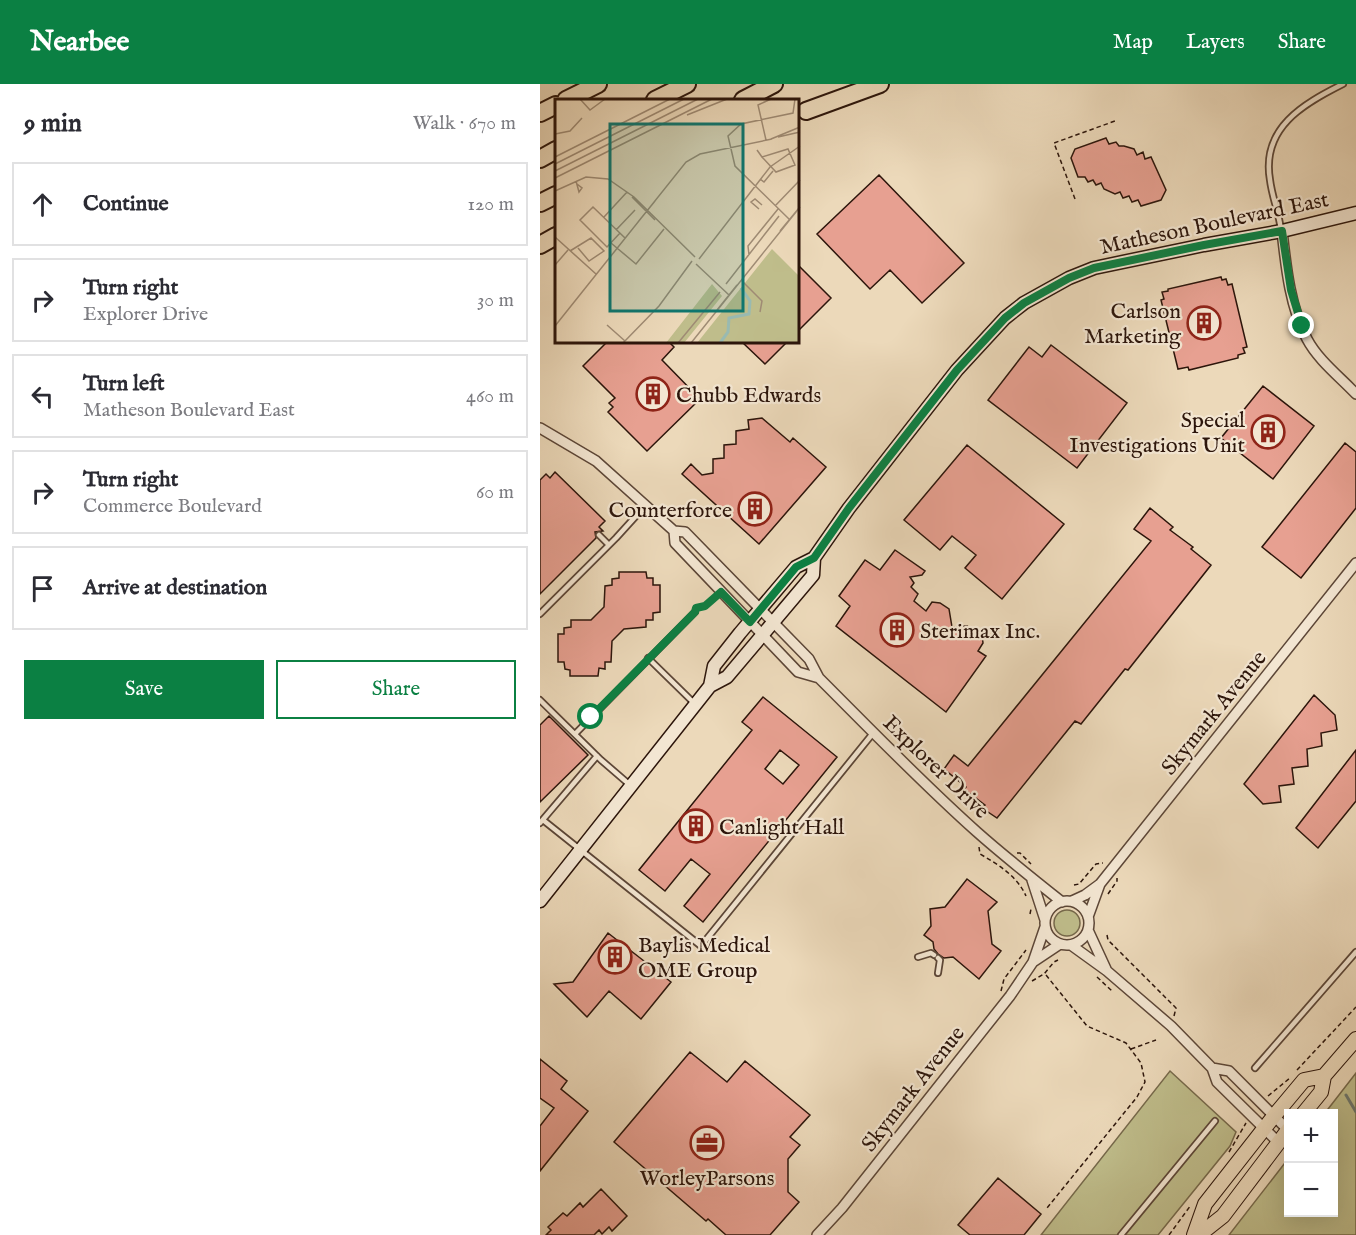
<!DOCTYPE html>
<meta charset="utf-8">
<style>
body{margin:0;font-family:"IM FELL English",serif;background:#f7f7f7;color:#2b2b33}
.controls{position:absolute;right:18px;bottom:18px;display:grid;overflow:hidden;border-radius:0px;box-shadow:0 6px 24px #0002}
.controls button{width:54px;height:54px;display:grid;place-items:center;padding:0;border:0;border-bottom:2px solid #e1e1e2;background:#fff;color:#2b2b33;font:30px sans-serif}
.stop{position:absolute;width:18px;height:18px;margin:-14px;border:4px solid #0b8043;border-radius:50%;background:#fff}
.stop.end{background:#0b8043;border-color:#fff;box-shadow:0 2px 6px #0008}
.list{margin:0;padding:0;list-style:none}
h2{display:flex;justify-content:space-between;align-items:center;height:78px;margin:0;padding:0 24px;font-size:26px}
h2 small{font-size:20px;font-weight:400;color:#7c7c81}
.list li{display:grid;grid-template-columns:39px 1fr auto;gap:18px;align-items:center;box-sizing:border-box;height:84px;margin:0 12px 12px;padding:0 12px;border:2px solid #e1e1e2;border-radius:0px}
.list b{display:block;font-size:22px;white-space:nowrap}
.list p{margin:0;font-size:20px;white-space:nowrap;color:#7c7c81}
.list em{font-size:20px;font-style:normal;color:#7c7c81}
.actions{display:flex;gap:12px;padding:18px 24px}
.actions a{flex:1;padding:14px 0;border:2px solid #0b8043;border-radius:0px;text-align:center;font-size:21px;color:#0b8043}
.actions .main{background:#0b8043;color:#fff}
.icon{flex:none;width:33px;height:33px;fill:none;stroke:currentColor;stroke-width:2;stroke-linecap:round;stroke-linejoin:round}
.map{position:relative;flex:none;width:816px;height:1151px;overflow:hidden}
header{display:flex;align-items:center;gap:36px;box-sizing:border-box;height:84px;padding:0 30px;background:#0b8043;color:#fff}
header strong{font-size:28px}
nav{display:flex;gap:33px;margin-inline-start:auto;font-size:21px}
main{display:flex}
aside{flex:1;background:#fff}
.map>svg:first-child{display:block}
.green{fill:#bfbd8b;stroke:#76694b;stroke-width:1.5}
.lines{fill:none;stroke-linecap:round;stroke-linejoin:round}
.stream{stroke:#6d786f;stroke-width:3}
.building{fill:#e7a091;stroke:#2c150b;stroke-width:1.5;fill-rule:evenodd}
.lane-casing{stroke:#5c4637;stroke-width:8}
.street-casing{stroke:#5c4637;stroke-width:12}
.secondary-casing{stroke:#2c150b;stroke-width:15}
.primary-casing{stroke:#2c150b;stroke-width:16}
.highway-casing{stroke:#2c150b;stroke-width:20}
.path{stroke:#2c150b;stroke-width:1.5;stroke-dasharray:4.5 3;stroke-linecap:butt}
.lane{stroke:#f3e6d2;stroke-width:4.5}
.street{stroke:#f3e6d2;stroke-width:9}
.secondary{stroke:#f3e6d2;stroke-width:12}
.primary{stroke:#ecd9ba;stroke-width:14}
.highway{stroke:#ecd9ba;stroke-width:16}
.route{stroke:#0b8043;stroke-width:8}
.labels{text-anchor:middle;stroke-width:4.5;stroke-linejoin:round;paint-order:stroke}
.street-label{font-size:22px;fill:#2c150b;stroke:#f3e6d2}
.poi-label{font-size:22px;fill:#2c150b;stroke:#f3e6d2;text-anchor:start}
.inset-river{fill:none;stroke:#99bab1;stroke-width:3}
.inset-road{fill:none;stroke:#9f8b74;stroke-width:1.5}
.view{fill:#0f766e;fill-opacity:0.15;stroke:#0f766e;stroke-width:3}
.inset-edge{fill:none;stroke:#2c150b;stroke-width:3}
</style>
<header>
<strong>Nearbee</strong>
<nav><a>Map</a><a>Layers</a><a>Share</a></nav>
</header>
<main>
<aside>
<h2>9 min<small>Walk · 670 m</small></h2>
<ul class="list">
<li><svg class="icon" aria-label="ahead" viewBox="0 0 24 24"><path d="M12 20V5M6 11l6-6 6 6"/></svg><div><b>Continue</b></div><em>120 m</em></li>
<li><svg class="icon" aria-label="right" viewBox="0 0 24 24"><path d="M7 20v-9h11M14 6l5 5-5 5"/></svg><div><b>Turn right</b><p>Explorer Drive</p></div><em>30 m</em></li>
<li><svg class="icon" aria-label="left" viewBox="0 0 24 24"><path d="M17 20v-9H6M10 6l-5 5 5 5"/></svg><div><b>Turn left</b><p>Matheson Boulevard East</p></div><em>460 m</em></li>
<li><svg class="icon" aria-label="right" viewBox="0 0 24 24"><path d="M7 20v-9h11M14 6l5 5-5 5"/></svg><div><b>Turn right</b><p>Commerce Boulevard</p></div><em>60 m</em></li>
<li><svg class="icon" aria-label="arrive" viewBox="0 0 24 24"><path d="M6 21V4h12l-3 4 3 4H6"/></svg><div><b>Arrive at destination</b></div></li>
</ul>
<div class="actions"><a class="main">Save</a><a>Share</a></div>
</aside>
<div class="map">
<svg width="816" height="1151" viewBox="0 0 816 1151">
<rect width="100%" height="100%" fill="#ecd9ba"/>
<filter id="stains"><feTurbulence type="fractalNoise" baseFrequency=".00333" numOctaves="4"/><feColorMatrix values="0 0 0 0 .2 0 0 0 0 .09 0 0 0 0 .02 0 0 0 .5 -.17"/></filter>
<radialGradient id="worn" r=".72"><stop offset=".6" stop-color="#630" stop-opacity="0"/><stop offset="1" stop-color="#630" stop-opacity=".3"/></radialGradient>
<path class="green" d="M514 839a13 13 0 1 1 26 0a13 13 0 1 1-26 0Z
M630 987 696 1048 690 1062 618 1151H501Z
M816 989V1151H689L748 1075V1128H794V1030L785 1029Z"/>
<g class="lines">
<path class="stream" d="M806 1011 816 1028"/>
</g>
<path class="building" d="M566 54 569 60 576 58 579 62H584L594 65 597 71 603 68 605 75 611 73 626 106 621 116 601 122 598 116 592 118 589 112 583 114 580 108 575 110 564 105 561 99 556 101 553 96 548 98 545 93H538L531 74 535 65Z
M339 91 424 179 382 219 350 186 330 205 277 150Z
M258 181 291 214 258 247Z
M681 193 682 196 686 195 688 201 692 200 707 263 703 264 705 269 698 271V274L649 286 648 283 638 285 621 216 624 215 622 208 628 207V205Z
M67 258H129L134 263 122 276 160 315 107 367 68 328 73 323 69 319 75 314 43 282Z
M202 258H247L225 280Z
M511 261 587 319 537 384 448 316 489 263 502 273Z
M723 302 774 342 733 395 681 354Z
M222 334 250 358 253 354 286 383 219 460 142 390 151 380 162 391 173 389V375L184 374V361L196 360V347L209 345 208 336Z
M805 359 816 368V424L761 494 722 463Z
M427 361 524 440 462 515 425 484 436 471 412 452 400 466 364 436Z
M15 388 65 437 59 443 63 447 55 448 56 454 0 510V396L6 390 10 394Z
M610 424 633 443 630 446 653 463 651 465 671 481 588 586 585 585 541 640 535 637 457 734 442 724 445 721 424 705 426 703 404 685 414 671 428 682 611 457 594 445Z
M355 466 385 487 382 491 370 493 374 499 371 503 378 510 374 517 386 527 392 518 400 519 409 525 412 543 427 542 442 551 443 559 438 567 446 572 406 628 296 542 310 522 299 512 325 476 340 486Z
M79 488H106L107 494H113V501H120V528L113 529V536H106V543L84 545 72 557 71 578H65V585L59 584 58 592H30V586L25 585 24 578H18V550H24V544L31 543V536H51L64 523 65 502 72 501V495L79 494Z
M774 611 795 631 797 646 781 649 782 662 767 665 768 682 752 684 754 700 739 702 741 718 723 720 704 700Z
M223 613 297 673 163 838 144 822 170 790 151 775 125 807 99 786 212 646 202 638ZM240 666 259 681 243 700 225 685Z
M9 632 48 671 0 718V641Z
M816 666V717L778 764 756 744Z
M427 795 457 818 448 827 452 860 461 867 439 895 413 873 404 874 398 870 394 865 393 858 384 851 391 842 390 825 405 823Z
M68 849 131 898 101 935 69 907 47 933 14 900 33 898Z
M150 968 187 998 205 977 270 1031 250 1053 260 1061 248 1075V1108L259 1118 230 1151H186L168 1135 166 1137 74 1058Z
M0 975 27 997 21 1005 48 1027 0 1087V1042L14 1024 0 1014Z
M458 1094 501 1130 484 1151H430L418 1141Z
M61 1105 87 1132 72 1147 69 1143 62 1150 59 1146 54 1151H6L11 1146 8 1143 23 1129 27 1132 40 1119 43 1123Z"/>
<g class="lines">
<g class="lane-casing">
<path id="lane" d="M741 146C739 129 732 113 730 96 721 44 763 20 803 0
M59 451 69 461
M0 530 76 454 106 421
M108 574 155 620
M0 616 61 676 90 701
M35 650 155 528
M3 736 161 862 334 648
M0 739 57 672
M378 873 391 869 394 871
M398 889 400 876 398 874
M715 984 816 868
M581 1151 675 1037"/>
</g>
<g class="street-casing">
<path id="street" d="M742 147C746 183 750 223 767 255 778 276 800 293 816 310
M0 344 56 377 134 447 145 448 269 575 279 594C331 646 382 699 437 748 464 772 493 795 522 818
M134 447 135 459 258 588 279 594
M492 796 505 836
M532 817 545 811 560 800 816 479
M505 839a22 22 0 1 1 44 0a22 22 0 1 1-44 0Z
M548 833 560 800
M548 846 566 885
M531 861 567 887 631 942 672 984 677 998 739 1059
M493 878 520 860
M672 984 689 987 748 1046
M277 1151 302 1124 470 912 493 878 505 843"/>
</g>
<g class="secondary-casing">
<path id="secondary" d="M170 602 174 582 200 549 256 483 274 474 309 424 417 286 465 234 484 219 529 194 554 184 664 161 742 147 816 129
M0 817 170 602 187 593 273 491 274 474"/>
</g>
<g class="primary-casing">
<path id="primary" d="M763 1030 781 1008 784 992 816 955
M654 1151 665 1120 734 1032 764 996 784 992
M659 1151 683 1132 748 1046"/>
</g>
<g class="highway-casing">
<path id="highway" d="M26 16 58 0
M115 16 147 0
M203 16 234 0
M266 27 340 0
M0 29 16 21
M0 75 16 66
M0 119 16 111
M0 161 16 152"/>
</g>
<path class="path" d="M535 115 514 59 575 37
M160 523 165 522 174 514
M439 763 440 770C459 781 477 792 486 812
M477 769H480L491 780
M534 801 539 800 556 780 563 779
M568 810 577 797V794
M490 830 491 825
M567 851 568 856 636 924 634 932
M506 891 547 942 586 959 601 979 605 998 597 1013 507 1124
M557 893 572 907H574
M492 897 504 890 514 878 518 876
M461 907 464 895 486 866
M591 965 616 956
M757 986 816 923
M728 1012 750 994
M689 1068 706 1039
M629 1151 651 1121"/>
<use href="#lane" class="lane"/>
<use href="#street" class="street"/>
<use href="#secondary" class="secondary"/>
<use href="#primary" class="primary"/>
<use href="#highway" class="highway"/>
</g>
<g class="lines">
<path class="route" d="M51 633 155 528 156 524 165 522 181 508 210 538 256 483 274 474 309 424 417 286 465 234 484 219 529 194 554 184 664 161 742 147 751 206 762 242"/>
</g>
<defs>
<g id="building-ring" transform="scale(1.725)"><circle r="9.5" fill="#f3e6d2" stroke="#8f2418" stroke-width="1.5"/><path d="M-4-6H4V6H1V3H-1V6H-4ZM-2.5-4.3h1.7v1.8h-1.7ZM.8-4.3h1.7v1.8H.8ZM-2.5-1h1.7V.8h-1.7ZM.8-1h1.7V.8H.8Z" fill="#8f2418"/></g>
<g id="office-ring" transform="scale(1.725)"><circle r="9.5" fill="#f3e6d2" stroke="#8f2418" stroke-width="1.5"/><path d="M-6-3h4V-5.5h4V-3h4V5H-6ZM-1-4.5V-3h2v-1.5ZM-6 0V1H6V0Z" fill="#8f2418"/></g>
</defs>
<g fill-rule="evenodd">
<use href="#building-ring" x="664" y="239"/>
<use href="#building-ring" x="113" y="310"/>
<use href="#building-ring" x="728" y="348"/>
<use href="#building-ring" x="215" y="425"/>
<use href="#building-ring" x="357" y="546"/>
<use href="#building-ring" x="156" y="742"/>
<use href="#building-ring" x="75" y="873"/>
<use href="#office-ring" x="167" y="1059"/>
</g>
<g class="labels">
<g class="street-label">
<text transform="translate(674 138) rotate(-12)" y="8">Matheson Boulevard East</text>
<text transform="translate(673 628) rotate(-51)" y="8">Skymark Avenue</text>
<text transform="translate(397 682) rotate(44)" y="8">Explorer Drive</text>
<text transform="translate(372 1004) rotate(-52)" y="8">Skymark Avenue</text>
</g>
<g class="poi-label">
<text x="641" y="234" text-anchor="end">Carlson<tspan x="641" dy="25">Marketing</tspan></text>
<text x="136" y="318">Chubb Edwards</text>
<text x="705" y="343" text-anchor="end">Special<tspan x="705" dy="25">Investigations Unit</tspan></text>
<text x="192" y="433" text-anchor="end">Counterforce</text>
<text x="380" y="554">Sterimax Inc.</text>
<text x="179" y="750">Canlight Hall</text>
<text x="98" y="868">Baylis Medical<tspan x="98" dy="25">OME Group</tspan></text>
<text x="167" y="1101" text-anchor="middle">WorleyParsons</text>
</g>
</g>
<g transform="translate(15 15)">
<rect width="244" height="244" fill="#ecd9ba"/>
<path d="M217 150 244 177V244H142ZM157 185 167 197 129 244H111Z" fill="#bfbd8b"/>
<path class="inset-river" d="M165 244 173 233 174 219 194 215 195 202 186 189"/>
<path class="inset-road" d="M25 0 35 11 50 0M132 16 172 0M0 35 15 32 27 19M223 38 245 33M216 40 245 28M211 41 203 6 216 0M202 51 207 58 233 50 240 66 221 73 207 58M0 58 115 0M0 65 129 0M0 72 143 0M0 79 157 0M205 80 209 83 218 72M21 82 24 93 27 89 22 85M0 92 31 78 53 80 79 98 140 158M77 98 100 121M220 107 245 81M204 110 196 103 200 100 207 106M49 118 72 93M234 120 180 67 173 37 186 25 238 14 240 0M83 123 100 102M61 131 80 111M225 132 244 109M65 134 52 148 25 121 38 108 70 139M0 138 41 175M56 144 81 165 109 130M15 152 36 139 49 152 34 162 23 149M194 156 193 147 223 110M144 160 215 68 245 47M141 165 174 196M0 166 13 151M187 182 207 202 205 213M171 185 224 117M162 211 182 186M52 226 70 242M0 227 131 63 145 55 217 40M68 244 104 207 137 162M123 244 165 193M136 244 245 108"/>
<path class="view" d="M55 25H188V212H55Z"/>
<rect width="244" height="244" class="inset-edge"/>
</g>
<rect width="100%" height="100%" filter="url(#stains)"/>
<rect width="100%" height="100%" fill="url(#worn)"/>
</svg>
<div class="controls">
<button>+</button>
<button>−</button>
</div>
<div class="stop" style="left:51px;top:633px"></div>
<div class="stop end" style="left:762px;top:242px"></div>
</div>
</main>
